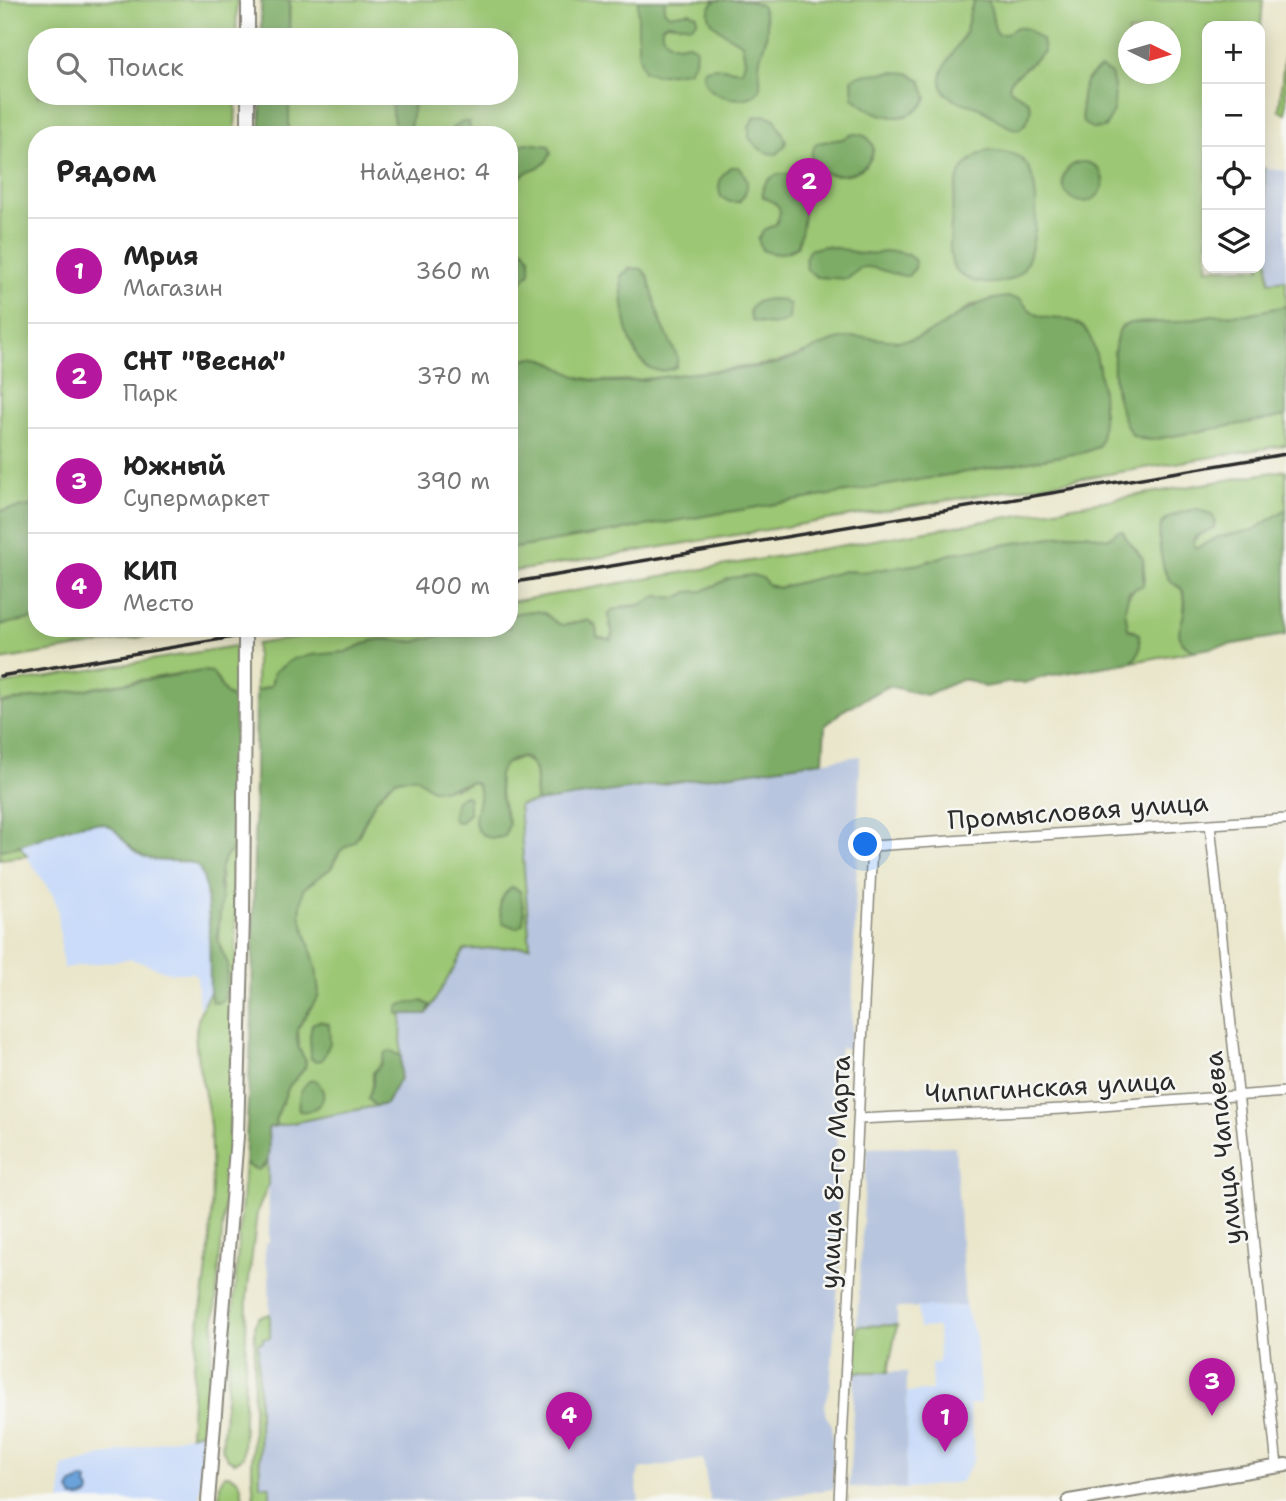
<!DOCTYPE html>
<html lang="ru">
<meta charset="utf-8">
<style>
body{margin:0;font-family:"Shantell Sans",sans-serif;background:#f2f2f2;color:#222}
.controls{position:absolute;right:21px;top:21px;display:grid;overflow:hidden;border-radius:14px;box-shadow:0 4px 18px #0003}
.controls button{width:63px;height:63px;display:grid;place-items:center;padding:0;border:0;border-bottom:2px solid #e0e0e0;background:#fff;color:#222;font:35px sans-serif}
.compass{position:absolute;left:1118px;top:21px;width:63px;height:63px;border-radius:50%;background:#fff;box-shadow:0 4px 18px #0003;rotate:95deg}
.you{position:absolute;left:866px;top:845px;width:24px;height:24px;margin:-18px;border:5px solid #fff;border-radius:50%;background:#1a73e8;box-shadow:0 0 0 10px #1a73e833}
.badge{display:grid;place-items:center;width:46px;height:46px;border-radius:50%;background:#b5179e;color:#fff;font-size:23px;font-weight:700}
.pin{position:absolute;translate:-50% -58px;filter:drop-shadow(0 2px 4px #0008)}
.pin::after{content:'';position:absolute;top:37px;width:24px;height:21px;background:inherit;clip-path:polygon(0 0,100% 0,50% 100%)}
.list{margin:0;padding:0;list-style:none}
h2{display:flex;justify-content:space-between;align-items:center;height:91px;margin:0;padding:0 28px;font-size:30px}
h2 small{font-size:23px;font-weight:400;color:#767676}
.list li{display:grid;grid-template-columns:46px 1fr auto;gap:21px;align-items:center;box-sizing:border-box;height:105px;padding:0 28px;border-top:2px solid #e0e0e0}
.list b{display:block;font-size:26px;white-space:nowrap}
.list p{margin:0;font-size:23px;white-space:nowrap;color:#767676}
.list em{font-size:23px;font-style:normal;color:#767676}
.icon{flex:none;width:38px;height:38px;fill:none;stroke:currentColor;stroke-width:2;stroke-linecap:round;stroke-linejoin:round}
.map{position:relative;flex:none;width:1286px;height:1501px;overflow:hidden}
.search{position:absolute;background:#fff;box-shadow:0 4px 18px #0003;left:28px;top:28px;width:490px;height:77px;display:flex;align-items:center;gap:18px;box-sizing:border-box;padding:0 24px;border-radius:28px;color:#767676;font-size:26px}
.panel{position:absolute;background:#fff;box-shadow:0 4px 18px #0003;left:28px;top:126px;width:490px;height:511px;border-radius:28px}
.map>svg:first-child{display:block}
.built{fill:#cadcf9}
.industrial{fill:#b7c5de}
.green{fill:#9cc774;stroke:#647950;stroke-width:2;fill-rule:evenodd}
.forest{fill:#7dac66;stroke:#546c48;stroke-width:2}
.water{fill:#6aa2d9;stroke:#4a6682;stroke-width:2}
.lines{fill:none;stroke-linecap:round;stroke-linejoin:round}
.street-casing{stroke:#8a887b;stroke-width:12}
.secondary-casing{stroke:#8a887b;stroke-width:16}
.street{stroke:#fff;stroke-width:9}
.secondary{stroke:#fff;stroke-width:12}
.rail{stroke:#2b2b2b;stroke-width:3.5}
.secondary-bridge-casing{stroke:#8a887b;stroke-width:16;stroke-linecap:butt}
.secondary-bridge{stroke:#fff;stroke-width:12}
.labels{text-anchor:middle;stroke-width:5;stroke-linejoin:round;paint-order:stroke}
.street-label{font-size:26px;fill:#2b2b2b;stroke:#f6f6f2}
</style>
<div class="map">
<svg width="1286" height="1501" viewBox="0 0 1286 1501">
<rect width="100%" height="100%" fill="#f6f6f2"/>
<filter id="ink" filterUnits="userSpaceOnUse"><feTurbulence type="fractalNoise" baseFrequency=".0143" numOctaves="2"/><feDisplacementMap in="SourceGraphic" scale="14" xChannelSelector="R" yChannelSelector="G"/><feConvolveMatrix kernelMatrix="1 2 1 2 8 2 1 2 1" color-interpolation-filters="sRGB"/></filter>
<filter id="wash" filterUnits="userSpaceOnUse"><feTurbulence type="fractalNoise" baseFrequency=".00686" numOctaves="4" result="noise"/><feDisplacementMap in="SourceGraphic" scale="28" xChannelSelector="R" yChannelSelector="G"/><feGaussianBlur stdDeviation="1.57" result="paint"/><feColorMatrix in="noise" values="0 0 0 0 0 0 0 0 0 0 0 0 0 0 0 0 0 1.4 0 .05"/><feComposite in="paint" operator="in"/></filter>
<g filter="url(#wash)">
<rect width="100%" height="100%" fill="#eae6cb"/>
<path class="built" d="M94 822 107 824 118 831 127 843 173 862 194 864 202 870 208 916 210 992 199 1009 197 978 194 973H171L131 959 63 968 58 912 54 897 20 846 77 826Z
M965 1306 976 1337 981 1403 969 1405 975 1458 961 1482 906 1489 907 1392 932 1391 931 1363H939L938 1327 919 1328 918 1307Z
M205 1431 199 1501H61L62 1466Z"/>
<path class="industrial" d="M1264 168 1286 171V280L1269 283Z
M860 756 851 1048H840L836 1115 839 1270 830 1388 824 1405 826 1416 832 1425 833 1489 752 1501H710L703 1459 640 1469 636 1479 639 1501H270V1486H260L258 1342 263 1338H270L269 1272 265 1261V1243H269L268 1128 386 1104 400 1078 402 1014H427L464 950 529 946 518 805Z
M955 1146 965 1306 897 1308V1325L857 1326 867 1148Z
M855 1372H907L906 1489 849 1487Z"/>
<path class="green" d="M0 0H237L236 37H37V96H236L235 135H37V505L0 511Z
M290 0H1263L1260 36V26H1207V268H1260V168H1264L1269 282 1286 280V306L1247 314 1213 315 1174 322 1130 323 1121 327C1113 352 1110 385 1121 410 1125 420 1134 430 1140 439L1150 440 1286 416V445L509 572V549L1085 452 1098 447 1050 319C1035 316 1029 311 1020 299L972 305 937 329 917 338 899 342 853 337 776 363 636 380 600 381 577 377 545 359 531 357 516 363 509 368V135H289V96H509V37H289ZM1128 32H1170V74H1128Z
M1286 37V113L1279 111Z
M1286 470V509L1254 530 1218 537 1197 548 1194 545 1193 541 1215 521C1206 500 1163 514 1161 527 1158 540 1161 568 1169 580 1174 586 1182 586 1184 595 1187 612 1179 626 1181 643L1194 651 1132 662 1139 651 1134 630 1128 629C1118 605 1127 594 1145 580L1143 559 1126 538 1123 531H1118L1108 539 1071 534 954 553 920 564 862 572 845 571 778 588 768 585 714 586 703 591 688 592 677 598 657 596 640 605 622 606 609 624 613 633 611 640H604L597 637 596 627 590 621C579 618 573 626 562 625 556 624 553 619 548 616 538 608 521 612 509 615V602Z
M37 615V628H196L0 660V622Z
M352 628H465L415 642 382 639 371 641 347 652 311 655 271 686 256 691V644Z
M235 646V701L225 693 216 677 183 673 0 703V685Z
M520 758C544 764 532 785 537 802L519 805 530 946 464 950 427 1014H402L400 1078 386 1104 276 1126 275 1120 289 1086 302 1072 306 1061 299 1049 298 1028 315 1000 319 987 300 914 303 889 331 868 340 851 359 835 375 801 389 785 397 779 415 777 454 789 472 782 477 784C489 806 455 831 498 838L509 823 503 809 498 780 499 773 504 764Z
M20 846 27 856 0 859V850Z
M235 847 236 975 228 1163 205 1431 190 1435C192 1408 192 1381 195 1355 199 1319 206 1284 209 1249 213 1208 212 1166 210 1126 206 1075 180 1040 210 992L212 1001 228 964C213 936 220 931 221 901 223 875 212 869 235 847Z
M268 1160V1185L257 1213 247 1296 243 1457 235 1462 228 1459 222 1449 245 1162 248 1166 264 1167Z
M270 1314V1338H263V1342L258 1343 260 1486H270V1501H254L252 1470 255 1324 259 1317Z
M897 1325 888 1372H855L857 1326Z
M225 1475C241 1475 242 1488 243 1501H219L220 1482Z"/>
<path class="forest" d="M261 0H289V37H261Z
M638 0H665L664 10 669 15 689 12 697 15V21L692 26 667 23 662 26V34C669 44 676 47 687 43L696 48 695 61 688 71 656 75 644 71 638 53Z
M716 0H747L761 5C771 28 767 36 760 58 757 68 763 82 759 90 749 108 697 97 704 70 718 63 728 72 742 70L745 61 742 44C728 35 694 20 716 0Z
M975 0H988C993 12 992 23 997 34H1006L1017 27 1028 29 1042 40 1044 52 1011 80 1009 87C1014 95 1021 94 1027 100 1036 111 1027 124 1018 130 1002 126 994 116 981 109 972 104 958 103 950 97 926 79 956 52 964 35 970 23 967 12 975 0Z
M1101 68 1111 74C1117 92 1116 114 1104 128L1093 129 1083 123C1080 101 1079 79 1101 68Z
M893 72 908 73 921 80 927 98C910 129 875 117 853 98L852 79 859 75Z
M261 96H289V135H260Z
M391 96H415L410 128 403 133 396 130 392 113Z
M765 115 775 119 786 140 784 147 777 154C763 154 758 148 749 138V126L755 117Z
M462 122H469L471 135H451L452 128Z
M853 134C892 133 871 192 816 170 810 159 809 153 817 143L842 139Z
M527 143 549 146 551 153C542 172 536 165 524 174 519 178 515 181 509 184V148Z
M988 150C999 151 1015 152 1023 160 1043 179 1038 246 1024 268 1015 284 986 286 971 280 963 277 955 273 952 263 947 247 953 188 960 174 967 161 975 156 988 150Z
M1063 182a20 20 0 1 1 40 0a20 20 0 1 1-40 0Z
M730 167H739C750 179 750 190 739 202H730L721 197C716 184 721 176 730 167Z
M779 174H790L802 181C807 202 804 227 797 247 784 254 775 256 762 250L758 239 764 230 775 225C785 208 779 204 763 197 761 185 768 178 779 174Z
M824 246C836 247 845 250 857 253 877 257 900 243 915 261V268L908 276C895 277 870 263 861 268 857 270 852 276 847 279L817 277 807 270 805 259 809 250Z
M509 247 524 249 530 257V272C524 279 519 286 509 284Z
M630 268 642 269 648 276 660 320 678 358 676 367C628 389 622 307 621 276Z
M1008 297 1020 299C1042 330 1060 310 1082 326 1101 340 1109 427 1098 447L1085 452 509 549V368C537 345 550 365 576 376 582 379 590 380 597 381 627 385 662 376 693 373 720 370 751 370 778 363 803 356 827 339 853 337 875 336 895 345 917 338 953 326 966 300 1008 297Z
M771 299 782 300 790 305 789 320C777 327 766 325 752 321L749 312C754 301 760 300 771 299Z
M1286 306V416L1150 440 1133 436C1115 413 1107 353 1121 327L1130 323 1174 322 1213 315 1247 314Z
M37 505V618L0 625V511Z
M1198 509 1213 516 1215 521 1214 528 1196 536 1193 540 1194 545 1197 548 1218 537 1254 530 1286 509V635L1194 651C1163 632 1191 624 1184 594 1182 585 1174 586 1169 579 1162 570 1155 531 1163 522 1169 515 1189 510 1198 509Z
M1118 531H1123L1126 538 1143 559V585L1129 592 1125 609 1128 629 1139 634C1141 645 1141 653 1132 662L1047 676 1024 683H1007L985 687 968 680H961L926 695 888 686 842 711 825 726 823 761 537 802C533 790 540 776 532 764 523 749 502 762 499 775 497 784 505 814 509 823L505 836C497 839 489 839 482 834 465 822 486 800 477 784L472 782 442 790 432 789 415 777 397 779 389 785 375 801 355 841 340 851 331 868 303 889 300 914 316 967 319 995 298 1028 297 1039 299 1049 306 1061 305 1068 289 1086 275 1120 276 1126 268 1128C268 1143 273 1162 258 1170L248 1166 245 1162 252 1019 256 691 271 686 274 672 293 659 312 655 346 652 371 641 382 639 415 642 465 628H509V615C519 613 534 609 544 613 550 616 554 624 563 625 573 626 579 618 590 621L596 627 597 637 611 640 613 633 608 616 612 610 640 605 657 596 677 598 688 592 703 591 730 578 752 575 763 578 768 585 778 588 845 571 862 572 920 564 954 553 1071 534H1087L1108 539Z
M202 671 212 672 225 693 235 701V847L226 856 221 866 219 886 222 899 217 935 221 950 228 964 225 999 218 1003 212 1001 210 992C209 970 213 876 196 865 183 857 158 866 139 854 121 844 118 821 93 823 61 825 32 846 0 850V703Z
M465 795 469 798V813L461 822H456L452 818 456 800Z
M512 887 520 891 524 913 523 924 516 928 503 923C498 909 498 897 512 887Z
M422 1001 430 1005 427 1014H398V1007L403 1004Z
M319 1021 329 1024 330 1043 322 1060 316 1061 311 1059 310 1036 312 1024Z
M391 1051 401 1056 400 1078 386 1104 375 1106 368 1098 373 1085V1073L381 1064 385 1053Z
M312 1079 317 1081C319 1084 322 1088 323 1092 326 1106 309 1113 299 1111 297 1098 301 1086 312 1079Z"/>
<path class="water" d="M83 1479 87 1480 86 1486 90 1490 89 1495 81 1498H73L69 1490 72 1484Z"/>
</g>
<g filter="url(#ink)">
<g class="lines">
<g class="street-casing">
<path id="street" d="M1210 824 1277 1467
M858 1119 1062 1109 1286 1092
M839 1501 872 846 1286 819"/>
</g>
<g class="secondary-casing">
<path id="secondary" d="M248 37V0
M248 135V96
M208 1501 237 1136 243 917 245 685
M1069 1501 1286 1465"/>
</g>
<use href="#street" class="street"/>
<use href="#secondary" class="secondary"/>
<path class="rail" d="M509 583 1286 454
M0 676 288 628"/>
<g class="secondary-bridge-casing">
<path id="secondary-bridge" d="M245 628V685"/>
</g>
<use href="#secondary-bridge" class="secondary-bridge"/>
</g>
</g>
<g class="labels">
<g class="street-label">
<text transform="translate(1078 811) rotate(-4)" y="9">Промысловая улица</text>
<text transform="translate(1050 1087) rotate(-3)" y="9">Чипигинская улица</text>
<text transform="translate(1223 1148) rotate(-96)" y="9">улица Чапаева</text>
<text transform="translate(835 1172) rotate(-87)" y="9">улица 8-го Марта</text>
</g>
</g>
</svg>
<div class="controls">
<button>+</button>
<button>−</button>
<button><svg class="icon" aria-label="locate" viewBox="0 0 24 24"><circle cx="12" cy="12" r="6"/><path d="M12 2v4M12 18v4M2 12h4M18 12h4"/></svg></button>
<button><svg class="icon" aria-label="layers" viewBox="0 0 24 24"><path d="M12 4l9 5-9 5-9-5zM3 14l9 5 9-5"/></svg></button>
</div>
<svg class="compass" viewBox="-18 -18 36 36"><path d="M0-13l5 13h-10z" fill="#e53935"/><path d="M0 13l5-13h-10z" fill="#767676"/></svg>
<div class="you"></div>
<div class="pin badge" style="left:945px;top:1452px">1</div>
<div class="pin badge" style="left:809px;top:216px">2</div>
<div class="pin badge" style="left:1212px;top:1416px">3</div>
<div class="pin badge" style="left:569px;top:1450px">4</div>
<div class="search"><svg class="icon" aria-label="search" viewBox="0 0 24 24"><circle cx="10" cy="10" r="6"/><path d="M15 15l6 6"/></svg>Поиск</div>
<section class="panel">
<h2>Рядом<small>Найдено: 4</small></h2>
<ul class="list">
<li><span class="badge">1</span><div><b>Мрия</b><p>Магазин</p></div><em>360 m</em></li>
<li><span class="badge">2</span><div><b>СНТ &quot;Весна&quot;</b><p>Парк</p></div><em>370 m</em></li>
<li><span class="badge">3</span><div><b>Южный</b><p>Супермаркет</p></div><em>390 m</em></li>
<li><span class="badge">4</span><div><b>КИП</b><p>Место</p></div><em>400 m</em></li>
</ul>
</section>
</div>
